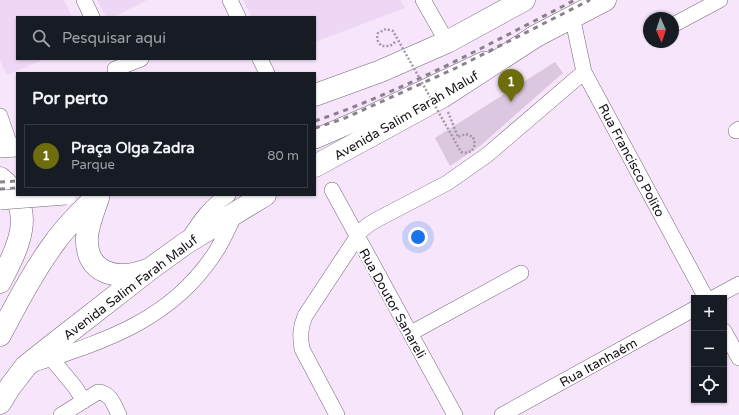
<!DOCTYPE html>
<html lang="pt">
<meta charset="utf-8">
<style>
body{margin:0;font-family:"Varela Round",sans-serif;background:#20242c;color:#f1f3f6}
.controls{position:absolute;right:12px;bottom:12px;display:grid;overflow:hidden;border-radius:0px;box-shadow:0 1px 3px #0004}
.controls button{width:36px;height:36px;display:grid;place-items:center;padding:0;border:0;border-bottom:1px solid #363941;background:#171b24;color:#f1f3f6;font:20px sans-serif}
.compass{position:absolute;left:643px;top:12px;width:36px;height:36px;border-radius:50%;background:#171b24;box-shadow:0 1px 3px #0004;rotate:177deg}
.you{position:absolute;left:418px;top:237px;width:14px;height:14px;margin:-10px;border:3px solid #fff;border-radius:50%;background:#1a73e8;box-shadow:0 0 0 6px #1a73e833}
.badge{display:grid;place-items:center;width:26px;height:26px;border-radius:50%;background:#6d6d0e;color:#fff;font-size:13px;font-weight:700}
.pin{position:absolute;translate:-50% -33px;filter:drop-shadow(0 1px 2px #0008)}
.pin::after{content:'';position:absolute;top:21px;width:14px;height:12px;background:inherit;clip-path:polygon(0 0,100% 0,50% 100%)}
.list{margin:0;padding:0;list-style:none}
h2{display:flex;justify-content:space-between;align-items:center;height:52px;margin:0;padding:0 16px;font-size:17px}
h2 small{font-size:13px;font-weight:400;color:#9ea1a6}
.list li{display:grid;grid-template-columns:26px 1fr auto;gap:12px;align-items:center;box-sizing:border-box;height:64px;margin:0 8px 8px;padding:0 8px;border:1px solid #363941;border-radius:0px}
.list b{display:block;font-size:15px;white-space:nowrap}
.list p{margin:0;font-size:13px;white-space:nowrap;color:#9ea1a6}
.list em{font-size:13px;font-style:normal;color:#9ea1a6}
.icon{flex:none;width:22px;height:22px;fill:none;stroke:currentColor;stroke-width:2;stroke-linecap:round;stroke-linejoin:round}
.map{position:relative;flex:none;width:739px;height:415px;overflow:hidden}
.search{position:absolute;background:#171b24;box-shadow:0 1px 3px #0004;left:16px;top:16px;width:300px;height:44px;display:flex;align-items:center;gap:10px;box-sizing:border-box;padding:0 14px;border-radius:0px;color:#9ea1a6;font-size:15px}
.panel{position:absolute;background:#171b24;box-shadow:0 1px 3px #0004;left:16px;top:72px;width:300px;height:124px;border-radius:0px}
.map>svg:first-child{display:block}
.built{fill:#eed7f4}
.green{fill:#dbc7e0}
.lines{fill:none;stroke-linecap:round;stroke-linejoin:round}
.minor-casing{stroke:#756579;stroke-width:16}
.major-casing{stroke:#756579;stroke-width:20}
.highway-casing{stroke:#756579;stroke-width:23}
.path{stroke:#a497a8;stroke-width:2.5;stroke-dasharray:2 2;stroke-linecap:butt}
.minor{stroke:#fff;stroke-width:15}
.major{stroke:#fff;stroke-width:19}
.highway{stroke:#fff;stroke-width:22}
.rail{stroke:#8c808f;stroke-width:3;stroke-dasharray:5 5;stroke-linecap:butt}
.major-bridge-casing{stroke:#756579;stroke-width:20;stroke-linecap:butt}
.path-bridge{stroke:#a497a8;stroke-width:2.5;stroke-dasharray:2 2;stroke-linecap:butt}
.major-bridge{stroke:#fff;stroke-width:19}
.labels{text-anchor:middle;stroke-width:4;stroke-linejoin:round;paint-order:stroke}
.street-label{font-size:13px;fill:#171119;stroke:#fff}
</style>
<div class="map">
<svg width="739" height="415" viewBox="0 0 739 415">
<rect width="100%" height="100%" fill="#f7e5fb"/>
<path class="built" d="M0 0H64L72 17H17V59H45L7 75 0 61Z
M97 0H147L114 17H106Z
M243 0H400L405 8 315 42V17H252Z"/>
<path class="green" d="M555 62 563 73 480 146 450 166 435 138Z"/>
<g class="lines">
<g class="minor-casing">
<path id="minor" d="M84 0 92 17
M230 0 238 17
M423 0 447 42
M572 16 584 72 706 298
M673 25 720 0
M260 59 267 73
M115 69 141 59
M0 116 11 148
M736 131 739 129
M332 190 455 415
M189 238C200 221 210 206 228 195
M713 298 739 284
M724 331 739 358
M411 333 521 273
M51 358 75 387 84 401
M37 363C108 340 172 319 215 253 223 241 229 226 236 213
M61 415 98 392C111 393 114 405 119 415
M337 415 302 349C300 337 300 328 305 316L361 231 368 225 378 219 447 183 487 155 584 72
M502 415 694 309"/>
</g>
<g class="major-casing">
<path id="major" d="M315 139 368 116 484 61
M0 148 17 147"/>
</g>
<g class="highway-casing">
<path id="highway" d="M315 95 381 71 447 42 524 0
M315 166 442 97 536 36 605 0
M0 178C38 209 19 246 0 282
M98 198C94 210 88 224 87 237 85 274 117 281 147 270
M0 335C16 305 34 270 55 242 67 225 83 210 98 195
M0 403 10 387 26 366 50 347 150 269 186 243 265 195"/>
</g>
<path class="path" d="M448 112 458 137"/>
<use href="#minor" class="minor"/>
<use href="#major" class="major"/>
<use href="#highway" class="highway"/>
<path class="rail" d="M315 121C404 91 491 43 575 0
M315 128 343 119 456 68 590 0
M0 182 17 181
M0 189 17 188"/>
<g class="major-bridge-casing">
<path id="major-bridge" d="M0 200 66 195"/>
</g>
<path class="path-bridge" d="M395 42 390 46H382C378 43 376 39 378 33L386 29 393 31 461 152 465 153 472 151 475 144 473 137 466 134 458 137"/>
<use href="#major-bridge" class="major-bridge"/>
</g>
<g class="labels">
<g class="street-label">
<text transform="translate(406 115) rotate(-30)" y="5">Avenida Salim Farah Maluf</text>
<text transform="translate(632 160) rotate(62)" y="5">Rua Francisco Polito</text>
<text transform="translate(130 287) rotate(-37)" y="5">Avenida Salim Farah Maluf</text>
<text transform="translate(393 303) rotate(61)" y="5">Rua Doutor Sanareli</text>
<text transform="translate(598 362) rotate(-29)" y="5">Rua Itanhaém</text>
</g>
</g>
</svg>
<div class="controls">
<button>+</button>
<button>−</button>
<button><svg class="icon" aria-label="locate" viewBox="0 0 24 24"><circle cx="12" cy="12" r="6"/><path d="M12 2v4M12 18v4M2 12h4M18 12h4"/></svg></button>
</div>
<svg class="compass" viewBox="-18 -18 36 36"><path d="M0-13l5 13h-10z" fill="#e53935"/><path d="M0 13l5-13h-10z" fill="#9ea1a6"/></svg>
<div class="you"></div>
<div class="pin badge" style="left:511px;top:102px">1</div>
<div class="search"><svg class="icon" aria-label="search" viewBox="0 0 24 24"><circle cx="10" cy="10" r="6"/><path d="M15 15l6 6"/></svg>Pesquisar aqui</div>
<section class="panel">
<h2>Por perto<small></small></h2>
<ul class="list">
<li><span class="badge">1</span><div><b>Praça Olga Zadra</b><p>Parque</p></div><em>80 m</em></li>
</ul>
</section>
</div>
